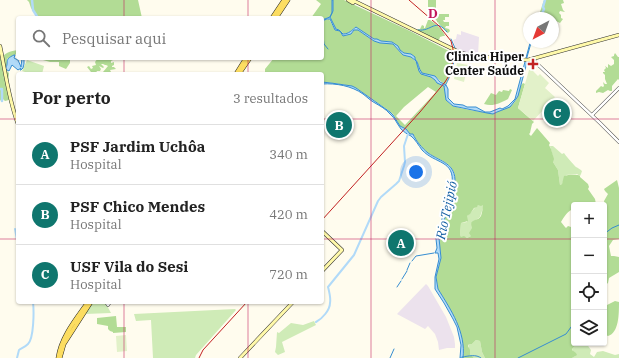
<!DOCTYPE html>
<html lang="pt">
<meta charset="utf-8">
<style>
body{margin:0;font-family:"IBM Plex Serif",serif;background:#f6f6f6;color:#222}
.controls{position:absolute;right:12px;bottom:12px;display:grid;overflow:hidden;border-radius:4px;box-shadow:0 1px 3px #0004}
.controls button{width:36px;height:36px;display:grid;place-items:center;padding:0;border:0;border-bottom:1px solid #e0e0e0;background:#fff;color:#222;font:20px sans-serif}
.compass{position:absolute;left:523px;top:12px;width:36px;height:36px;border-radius:50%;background:#fff;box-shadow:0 1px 3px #0004;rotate:221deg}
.you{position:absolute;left:416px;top:172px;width:14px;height:14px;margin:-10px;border:3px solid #fff;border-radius:50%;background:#1a73e8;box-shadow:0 0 0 6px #1a73e833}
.badge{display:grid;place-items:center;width:26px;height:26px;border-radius:50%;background:#0f766e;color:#fff;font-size:13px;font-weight:700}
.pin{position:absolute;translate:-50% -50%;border:2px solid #fff;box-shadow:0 1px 4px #0006}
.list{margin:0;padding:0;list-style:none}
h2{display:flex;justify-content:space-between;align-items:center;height:52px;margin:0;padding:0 16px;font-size:17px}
h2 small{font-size:13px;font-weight:400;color:#767676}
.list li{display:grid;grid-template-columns:26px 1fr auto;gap:12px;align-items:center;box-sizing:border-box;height:60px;padding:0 16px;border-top:1px solid #e0e0e0}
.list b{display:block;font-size:15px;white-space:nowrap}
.list p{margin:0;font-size:13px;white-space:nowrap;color:#767676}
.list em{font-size:13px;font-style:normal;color:#767676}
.icon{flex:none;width:22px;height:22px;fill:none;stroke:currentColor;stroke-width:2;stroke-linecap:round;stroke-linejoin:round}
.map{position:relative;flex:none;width:619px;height:358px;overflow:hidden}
.search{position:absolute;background:#fff;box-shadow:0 1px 3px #0004;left:16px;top:16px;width:308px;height:44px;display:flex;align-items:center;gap:10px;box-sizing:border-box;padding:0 14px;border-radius:4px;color:#767676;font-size:15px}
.panel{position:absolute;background:#fff;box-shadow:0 1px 3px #0004;left:16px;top:72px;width:308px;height:232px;border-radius:4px}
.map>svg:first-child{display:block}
.industrial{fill:#ece2ed}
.green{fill:#cfebb7}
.forest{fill:#b2dc95;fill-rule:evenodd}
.pitch{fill:#e2f1c9}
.water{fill:#b1daf8;stroke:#368dd1}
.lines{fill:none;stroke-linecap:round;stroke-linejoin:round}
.stream{stroke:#368dd1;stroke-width:1}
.canal{stroke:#b1daf8;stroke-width:2}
.river{stroke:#b1daf8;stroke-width:2.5}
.tertiary-casing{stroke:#414141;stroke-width:3.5}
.secondary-casing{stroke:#303030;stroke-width:4}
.primary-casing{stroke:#1f1f1f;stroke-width:4.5}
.tertiary{stroke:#fff;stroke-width:2.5}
.secondary{stroke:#fff9a9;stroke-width:3}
.primary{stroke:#fcdd61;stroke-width:3.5}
.tram{stroke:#c22122;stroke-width:1}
.grid{fill:none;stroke:#c2185b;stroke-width:1;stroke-opacity:0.55}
.poi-dot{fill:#c22122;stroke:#fff;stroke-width:1.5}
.labels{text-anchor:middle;stroke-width:4;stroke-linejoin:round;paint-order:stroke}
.poi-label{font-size:12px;font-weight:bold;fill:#0e0e0e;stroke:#fff;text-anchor:end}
.water-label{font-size:13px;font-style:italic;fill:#135ea3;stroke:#fff}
.grid-label{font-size:13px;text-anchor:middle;font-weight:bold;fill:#c2185b;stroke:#fff;stroke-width:4;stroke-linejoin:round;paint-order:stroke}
</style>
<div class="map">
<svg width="619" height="358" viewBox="0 0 619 358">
<rect width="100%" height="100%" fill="#fffcee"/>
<path class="industrial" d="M461 31 479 37 478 55 463 52 456 49 453 40 456 39 457 34 461 35Z
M426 284 428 286 446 317 454 337 455 344V348H447L439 350 438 342 435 334 428 326 425 329 397 314Z"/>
<path class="green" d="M27 60 44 66 42 74H31L22 71Z
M550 146H553L562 154 564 153C565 155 574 165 576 167 578 168 580 169 582 171L581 174 580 176 577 174 566 175 562 184 560 185 558 170 553 162V157Z
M478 205H484L480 217 471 224 472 228 471 236 467 238 465 237H461L460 234 461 223 467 222V216C471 213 474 208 478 205Z
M92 302H105L111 313 85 314Z
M235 309 236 310 196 355 195 358H153L151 320 136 321 134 314Z
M314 321 316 325 282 342 285 352 278 355 275 352 276 347 277 332 279 333 291 323 303 325Z
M476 340 480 341 482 352 485 358H474L473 357 470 356C470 352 468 347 469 344H472Z
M578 343H586L591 350 590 354 594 357 597 352 603 351 615 355 619 354V358H572L575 356 572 349Z"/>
<path class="forest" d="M27 0H138L142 18H38L34 12 31 8 29 2Z
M316 0H332L333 1V0H344L410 31 455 54 452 71 445 85 435 76 422 73C419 69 419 63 415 59V57L412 55 404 53 400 50 398 47 392 42 381 41 374 39 356 27C351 30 351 33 344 34L339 30 335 28 330 17 322 20V18H311L321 4Z
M428 0H436V12H434L435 15 436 14H449V17H445V20H443L444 22H449V26H446L445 28 449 29 450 31 448 33 438 23H439L437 22V21L428 12Z
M544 0H563L564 3 561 4 563 10 565 12 560 11 559 13 561 15V18L563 19 560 23 556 21 553 23V18H538Z
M329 19 335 30 340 31 343 36 351 34 355 29 358 30 374 41 393 44 403 55 411 57 417 63V65L421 73 431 77 435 80 436 82 444 86 446 100C448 102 450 104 453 106 458 108 489 114 493 113 499 112 508 108 513 104 519 99 517 88 523 83L525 84 518 108 534 122 532 124 530 133 529 134 531 136 537 128 550 143 549 145 551 149 554 159 553 162 558 170 560 185 562 184 564 176C568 175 577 174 580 176V177L588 184 589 187 588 189 595 199 596 204 599 205H574V209C568 210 564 217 561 222L565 227 566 228 568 226 571 227 574 230V343H578L572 349V350L576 353 577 355 572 358H485L482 352 480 341 476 340 472 344H469L468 346 470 350V356H472L474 358H463C465 332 451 310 438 289L436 277 441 258 439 238 455 183C457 162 439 161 427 152 421 147 416 140 413 134H410L406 129 400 126 393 114 388 110 356 88C346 84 333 83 322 82V74H265V69L274 58H322V21ZM428 87 436 92 405 125 396 116 404 107ZM478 205 481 206 483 205C483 208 482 213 481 216 478 222 468 218 472 228L469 233 471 236 467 238 464 236 461 237 460 234 461 223 468 221 467 216 470 214 474 208 477 207Z
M428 20H430C436 24 443 30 445 36H443L440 37 439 40H437L417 31 418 29H420L422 25 424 26V28H425Z
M18 50V54L14 55 7 59V67L5 69 9 73 8 83 11 102 10 104 9 100 5 101 2 98 0 101V60C4 53 10 51 18 50Z
M615 53 618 57H619V80L618 79 612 86V91H610L608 90 603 93 599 92 596 93V91L601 86 603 87 604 86 603 82 605 84H607L605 79V75L603 73V72H605L604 70 606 68 605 66 608 68V64L611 66 614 64V60L611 57 614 56V55Z
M36 58H74L70 60V63L66 69 59 66V62H50Z
M98 58H111L113 60 111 61V63L114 62V65L112 66V67H114L116 69 110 70 111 72 105 74 103 72 108 66 106 65H105L103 64H101L104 67 103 68 99 66 101 69 100 71H97L95 74H90L91 72 87 67 89 66 91 69 93 68 92 66 96 65 95 62Z
M510 89 512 90 508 99C500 103 493 107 484 104L491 93 496 95 499 91 502 92 503 90 509 91Z
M617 180 619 188V239L613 240 609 246 611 256H614L619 257V272L609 278 608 283 604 286V212L606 211 604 201 608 194 605 191 604 189Z
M615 301 619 302C619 314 619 333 608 336L604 334V305L605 306Z
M116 316 117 327H126V332L113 333V332L110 331 108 329V326L97 324V318Z"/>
<path class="pitch" d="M457 63 468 65 464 82 454 79Z
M533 68 535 69 533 71 538 76 540 74 549 83 545 88 555 97 533 121 518 108 529 70H531Z
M126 335 127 351 117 352 116 336Z"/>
<path class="water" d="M332 0H333V11L330 17 336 29 339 30 343 34C349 34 352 30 356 27L374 39H377L381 41 392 42 398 46 400 50 404 53 411 54 415 57V59C419 63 418 68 422 73L435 76 440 82 446 85 448 89V98L454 104 463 105 467 107H476L485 112H490L500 108 502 109 508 106 515 99 530 43H531L527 57 526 66 518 96 514 102 510 107 497 112 493 114 487 113 453 106 446 100 444 86 437 83 435 80 431 77 421 74 419 71 416 61 411 57 403 55 393 44 380 43 374 41 358 30H354L351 34 343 36 340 31 335 30 330 19H327L322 21V20L330 17 332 13Z
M14 55H15L14 58 18 60 21 67 22 58H24V64L23 68 21 70H20L21 68 18 70 12 65 9 71 5 69C10 62 3 60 14 55Z
M322 82 331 83 352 86 356 88 390 112 393 115 400 126 406 129 410 134H413C416 141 422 148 428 153 441 162 456 163 455 183L439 238 441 258 436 277 438 289C451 310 466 332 463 358H460L461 345 457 327 453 319 444 303 435 289V277L439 259 438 253H435L437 248 436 239 438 232 440 226 452 184C455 160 435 164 422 150 419 146 415 139 411 136 407 134 404 132 401 129 397 124 395 118 390 114 386 109 380 106 375 103 371 101 367 97 363 94 352 86 336 83 322 84Z"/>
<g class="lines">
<path class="stream" d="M418 30C432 32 435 17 447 32
M322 35 323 36 324 44 328 49
M451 39 455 48
M445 86C452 73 453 68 455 54
M604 234 612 228 619 225
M412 261 416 256 434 253
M407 270 410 263
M402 279 407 271
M397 287 401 281
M462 357C469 356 476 354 481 358
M390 358 394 349
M518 358 566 334 574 323"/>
<path class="canal" d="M15 229 18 245
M316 322C322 319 330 310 330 303 331 298 329 291 328 287L354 255 378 201 381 197 396 184 399 181 404 166 405 162 404 146 408 134
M17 358 19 350C22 348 25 347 28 344 34 338 34 311 33 302"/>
<path class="river" d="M32 0 33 10 38 18
M540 18 544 9 543 7 545 0
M0 89H2V101"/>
<g class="tertiary-casing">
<path id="tertiary" d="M532 59 600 123 619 142
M592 115 619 88
M106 302 108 305 110 302"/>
</g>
<g class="secondary-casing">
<path id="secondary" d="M348 0 353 3
M352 0 461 53 480 57 528 60 619 35
M0 46C5 70 9 101 18 124
M465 56 477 58
M322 231 342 250 322 271
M240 358 293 302"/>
</g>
<g class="primary-casing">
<path id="primary" d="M272 18 284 0
M276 18 288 0
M236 74 246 58
M239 74 250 58
M58 358C61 337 76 319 88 302
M60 358 64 344 91 302"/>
</g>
<use href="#tertiary" class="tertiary"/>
<use href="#secondary" class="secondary"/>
<use href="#primary" class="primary"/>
<path class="tram" d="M322 220 420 112 445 82 450 74 452 65 453 57V49L451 41 439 26 409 0
M199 358 203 350 247 302"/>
</g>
<path class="grid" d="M124 0V18M248 0V18M371 0V358M495 0V358M124 58V74M248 58V74M0 119H18M322 119H619M0 239H18M322 239H574M604 239H619M124 302V358M248 302V358"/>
<path class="poi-dot" d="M531 58h4v4h4v4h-4v4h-4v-4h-4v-4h4z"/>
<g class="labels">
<g class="poi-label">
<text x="524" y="61">Clinica Hiper<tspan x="524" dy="14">Center Saúde</tspan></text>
</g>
<g class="water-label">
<text transform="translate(446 210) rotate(-78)" y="5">Rio Tejipió</text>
</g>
</g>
<g class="grid-label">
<text x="433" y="18">D</text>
</g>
</svg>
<div class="controls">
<button>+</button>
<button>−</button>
<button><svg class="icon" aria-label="locate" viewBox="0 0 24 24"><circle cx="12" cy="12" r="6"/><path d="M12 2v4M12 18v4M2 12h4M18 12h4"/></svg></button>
<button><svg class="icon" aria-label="layers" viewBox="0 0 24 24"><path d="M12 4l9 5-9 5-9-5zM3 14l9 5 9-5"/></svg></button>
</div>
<svg class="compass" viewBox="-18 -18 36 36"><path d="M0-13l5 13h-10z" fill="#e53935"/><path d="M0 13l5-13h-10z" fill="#767676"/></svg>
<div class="you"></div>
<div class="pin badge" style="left:401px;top:243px">A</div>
<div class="pin badge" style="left:339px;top:125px">B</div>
<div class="pin badge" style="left:557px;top:113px">C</div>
<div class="search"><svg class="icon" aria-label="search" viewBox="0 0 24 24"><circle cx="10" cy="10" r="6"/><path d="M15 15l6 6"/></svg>Pesquisar aqui</div>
<section class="panel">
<h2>Por perto<small>3 resultados</small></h2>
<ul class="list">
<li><span class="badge">A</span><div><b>PSF Jardim Uchôa</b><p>Hospital</p></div><em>340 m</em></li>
<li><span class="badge">B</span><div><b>PSF Chico Mendes</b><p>Hospital</p></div><em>420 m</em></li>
<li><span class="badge">C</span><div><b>USF Vila do Sesi</b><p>Hospital</p></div><em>720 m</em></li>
</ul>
</section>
</div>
